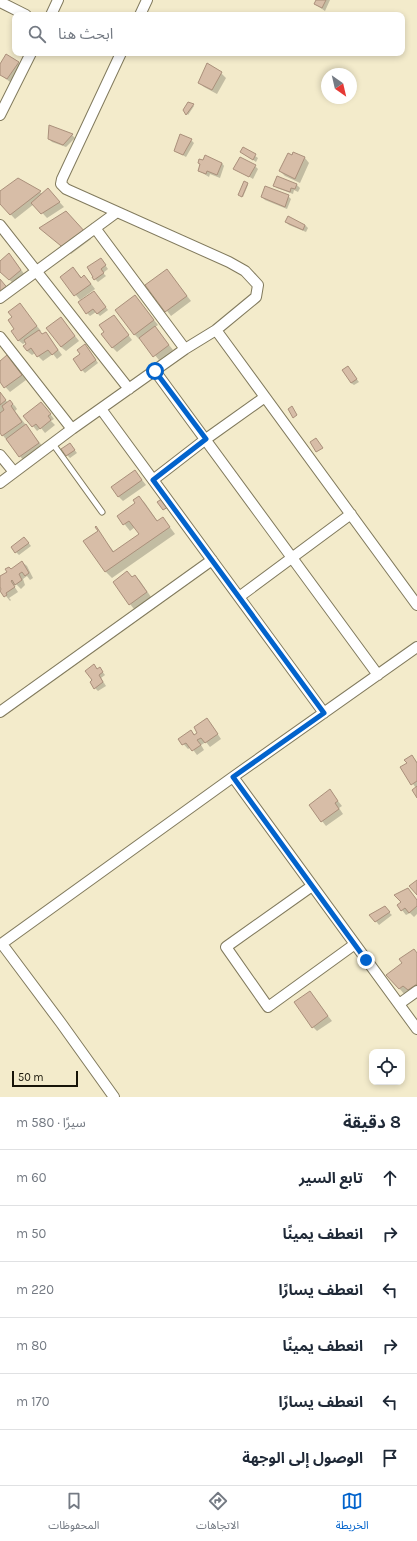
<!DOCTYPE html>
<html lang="ar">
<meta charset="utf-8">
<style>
body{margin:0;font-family:Karla,"Noto Sans Arabic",sans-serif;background:#f6f6f7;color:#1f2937;direction:rtl}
.controls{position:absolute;right:12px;bottom:12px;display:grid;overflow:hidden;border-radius:8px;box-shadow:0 2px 6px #0003}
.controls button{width:36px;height:36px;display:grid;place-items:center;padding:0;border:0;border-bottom:1px solid #e0e1e3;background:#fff;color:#1f2937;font:20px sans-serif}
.compass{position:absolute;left:321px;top:68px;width:36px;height:36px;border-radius:50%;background:#fff;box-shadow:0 2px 6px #0003;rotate:146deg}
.scale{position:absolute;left:12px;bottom:10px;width:66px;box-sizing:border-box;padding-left:4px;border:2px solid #171408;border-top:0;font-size:11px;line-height:14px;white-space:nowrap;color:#171408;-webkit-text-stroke:3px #f3ebcb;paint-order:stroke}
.stop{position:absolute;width:12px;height:12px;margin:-9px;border:3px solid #0263cc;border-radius:50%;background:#fff}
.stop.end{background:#0263cc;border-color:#fff;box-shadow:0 1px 4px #0008}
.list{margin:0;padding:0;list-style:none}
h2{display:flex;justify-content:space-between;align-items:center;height:52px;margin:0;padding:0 16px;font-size:17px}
h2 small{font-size:13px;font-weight:400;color:#747a83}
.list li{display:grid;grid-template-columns:26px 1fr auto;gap:12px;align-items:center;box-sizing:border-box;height:56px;padding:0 16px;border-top:1px solid #e0e1e3}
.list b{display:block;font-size:15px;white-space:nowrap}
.list em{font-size:13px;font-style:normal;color:#747a83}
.icon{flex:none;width:22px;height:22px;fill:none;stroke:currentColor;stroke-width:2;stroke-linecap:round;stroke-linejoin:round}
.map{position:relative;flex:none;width:417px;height:1097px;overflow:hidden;direction:ltr}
.search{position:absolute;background:#fff;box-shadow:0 2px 6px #0003;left:12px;right:12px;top:12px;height:44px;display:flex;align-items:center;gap:10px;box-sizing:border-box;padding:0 14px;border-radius:8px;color:#747a83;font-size:15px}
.sheet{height:388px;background:#fff}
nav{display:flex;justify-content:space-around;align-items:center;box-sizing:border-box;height:56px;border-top:1px solid #e0e1e3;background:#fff;font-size:11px;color:#747a83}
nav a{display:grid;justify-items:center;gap:2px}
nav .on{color:#0263cc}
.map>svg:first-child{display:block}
.shadow{fill:#0003}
.building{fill:#d7bda7;stroke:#aa907b}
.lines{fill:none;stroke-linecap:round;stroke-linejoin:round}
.service-casing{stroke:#817a5d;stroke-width:7}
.minor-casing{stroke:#817a5d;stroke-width:12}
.service{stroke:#fff;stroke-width:5}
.minor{stroke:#fff;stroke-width:10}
.route{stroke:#0263cc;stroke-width:5}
</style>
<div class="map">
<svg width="417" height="1097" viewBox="0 0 417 1097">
<rect width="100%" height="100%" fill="#f3ebcb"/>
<path class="shadow" d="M317 0H330L325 11 315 4Z
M18 63 21 65 10 82 0 74V66Z
M221 73 226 78 217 94 204 87 199 83Z
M193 105 194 106 188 115 184 110Z
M72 135 75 138 66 147 52 142 49 139Z
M191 140 194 143 186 157 175 151Z
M244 148 258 158 256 162 242 152Z
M293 153 305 158 309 163 300 183 285 176 280 171Z
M222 163 224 166 220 178 210 174 209 177 199 171Z
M255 166 258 169 253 179 235 168Z
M277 178 297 185 300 188 298 192 294 190 293 194 277 188 274 185Z
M18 179 43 194H52L64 207 47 218 34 204 15 219 0 203V192Z
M247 184 248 185 243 197 239 195Z
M288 196 291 199 287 209 265 200 262 197Z
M71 217 91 239 71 254 40 228Z
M286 222 305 225 308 228 306 232 289 225Z
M13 259 25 275 14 284 0 271V262Z
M103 262 108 269 103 273 106 276 98 282 95 279Z
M73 268 82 278 89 281 95 289 80 300 61 277Z
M167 270 191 301 171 316 147 285Z
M97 295 108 310 100 316 96 312 90 316 87 313Z
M139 301 158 325 155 327 173 350 159 360 141 338 139 339 135 335 116 310Z
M20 305 41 331 39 332 42 335 45 333 50 338 62 355 57 359 53 354 43 361 35 353 32 355 27 351 28 344 26 342 23 344 18 340 16 329Z
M61 318 79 341 66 351 61 347Z
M118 321 132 340 117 352 112 347 106 332Z
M88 348 98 363 85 373 82 370V354Z
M12 361 26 380 10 392 0 381V362Z
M350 370 359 382 354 385 351 383Z
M0 393 8 403 10 401 15 406 17 409 15 411 43 447 24 461 0 432Z
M45 407 54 419 51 421 55 425 45 433 41 428 37 431 33 426Z
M70 444 77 453 70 458 67 455Z
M135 471 146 485 123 501 118 496Z
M139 497 145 503 158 522 163 518 175 534 112 578 106 572 85 542 98 532 115 553 140 535 135 527 130 531 118 516 137 503Z
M27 541 31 546 19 555 16 552Z
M22 562 27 566 33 578 30 580 27 576 23 579 25 585 21 589 16 584 14 586 18 592 9 598 11 600 10 601 1 590 3 589 0 585V577Z
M127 572 133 578 135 576 140 581 151 597 134 609 130 604Z
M94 666 98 669 102 671 105 675 101 678 106 686 98 691 95 688 93 681Z
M211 724 221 739 210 747 206 742 201 745 204 750 197 755 191 747 188 749 179 739 191 731 195 735Z
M412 756 417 762V796L416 788 401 768 408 763Z
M330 791 342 806 339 808 343 814 326 826 322 821Z
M407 889 417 900V914L414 917 410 913 406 915 398 905 402 902Z
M384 908 392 915 379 925 371 915Z
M417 954V994L405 995 399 988Z
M310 993 332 1021 317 1031 313 1027Z"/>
<path class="building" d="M316 0H326L322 8 314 4Z
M6 54 19 62 7 79 0 75V64Z
M207 63 222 72 212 90 198 83Z
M188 102 194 104 186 115 183 110Z
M49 125 73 134 63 145 48 139Z
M180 134 192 139 183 155 174 151Z
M243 147 256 154 253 160 240 152Z
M293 152 305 157 295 179 279 171 288 153 292 155Z
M205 155 222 163 217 175 207 171 206 174 198 171 200 164 198 163 199 159 203 160Z
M240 157 256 165 249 177 233 169Z
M277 176 297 184 295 189 291 188 290 192 273 186Z
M18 178 41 191 10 215 0 204V191Z
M244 181 248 183 242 197 238 195Z
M265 186 289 195 285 207 261 197Z
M48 188 60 202 41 214 31 203Z
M66 211 87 234 66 250 39 228Z
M288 216 305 225 303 230 285 222Z
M9 253 21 270 9 280 0 272V261Z
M101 258 106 265 101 269 104 273 94 280 92 277H93L87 267Z
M73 267 81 278 84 275 91 284 74 296 60 277Z
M167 269 187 296 165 312 145 285Z
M0 279 10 291 0 296Z
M94 291 106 307 97 314 93 309 86 314 78 302Z
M135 295 154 320 134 335 115 310Z
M20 303 37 326 18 341 11 331 14 329 8 320 12 317 8 312Z
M114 315 129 335 112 348 101 334 104 332 99 325Z
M61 317 75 336 61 347 46 328Z
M155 326 169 345 153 357 139 338Z
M39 330 42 334 46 332 58 350 52 355 48 350 37 357 31 348 27 351 23 346 26 344 24 340Z
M85 344 96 360 81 371 73 359 80 354 77 350Z
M7 355 22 375 4 388 0 382V361Z
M348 366 357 379 351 383 342 370Z
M0 392 6 400 0 405Z
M10 400 13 404 11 406 22 422 2 436 0 433V413L4 410 2 406Z
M41 402 51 414 48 416 51 420 40 429 36 424 32 427 23 416Z
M292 406 297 415 293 418 288 409Z
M26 424 39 443 19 457 6 439Z
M316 438 323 448 316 452 310 442Z
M70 443 75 450 66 456 61 449Z
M135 470 142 480 118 497 111 487Z
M139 496 157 521 163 517 170 527 105 572 83 541 98 531 95 527 96 526 113 552 139 534 129 521 123 525 117 516 135 503 133 500Z
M163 498 168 507 163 510 157 502Z
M24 537 29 543 15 553 11 547Z
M22 561 29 573 25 576 22 572 19 574 22 580 15 585 12 580 11 581 15 587 6 593 7 595 4 597 0 591 1 589 0 587V576L7 572 5 569 9 567 11 569Z
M127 571 132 577 135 575 147 592 129 605 113 582Z
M94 664 97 669 100 667 103 672 99 675 103 682 94 689 90 682 92 680 85 671Z
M207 718 218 734 205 743 201 738 197 740 201 745 192 751 186 743 182 745 178 739 191 730 194 735 197 733 194 727Z
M412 755 417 763V781L411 785 400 767 407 763 404 760Z
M417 786V798L412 790Z
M330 789 338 801 335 803 339 809 321 822 309 805Z
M417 880V895L409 886Z
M408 888 417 900V906L409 913 405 908 401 911 397 905 401 902 394 895Z
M385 906 390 912 375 922 369 915Z
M414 949 417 953V984L408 990 403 986 399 989 386 975 402 963 399 959Z
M310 991 328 1016 312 1028 294 1002Z"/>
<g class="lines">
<g class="service-casing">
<path id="service" d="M53 444 102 512"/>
</g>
<g class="minor-casing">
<path id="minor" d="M0 2 26 15
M51 15 58 0
M140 15 147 0
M0 115 31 53
M0 225 129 389
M95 228 185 349
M0 298 117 212
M216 330 417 605
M0 337 72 429
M155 371 378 675
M101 409 324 713
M0 455 14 472
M153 480 206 439 265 397
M0 483 72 429 185 349 216 330 256 297 258 285 245 271 229 262 66 189 61 184 62 179 121 53
M239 597 351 514
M0 712 212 560
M233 777 417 1029
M312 886 226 947 268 1007 355 944
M2 944 61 1023 114 1097
M0 945 233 777 417 647
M399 1004 417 991"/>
</g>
<use href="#service" class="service"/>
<use href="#minor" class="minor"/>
</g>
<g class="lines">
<path class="route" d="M155 371 206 439 153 480 324 713 233 777 366 960"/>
</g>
</svg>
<div class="controls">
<button><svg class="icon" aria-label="locate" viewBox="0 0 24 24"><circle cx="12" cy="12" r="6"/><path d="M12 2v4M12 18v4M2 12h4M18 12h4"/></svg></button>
</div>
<svg class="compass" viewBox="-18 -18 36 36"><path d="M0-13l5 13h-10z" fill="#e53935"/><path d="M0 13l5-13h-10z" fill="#747a83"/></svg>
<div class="scale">50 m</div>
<div class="stop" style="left:155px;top:371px"></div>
<div class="stop end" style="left:366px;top:960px"></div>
<div class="search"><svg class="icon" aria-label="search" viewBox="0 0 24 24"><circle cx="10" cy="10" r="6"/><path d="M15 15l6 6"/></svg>ابحث هنا</div>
</div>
<section class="sheet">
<h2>8 دقيقة<small>سيرًا · 580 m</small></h2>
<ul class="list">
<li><svg class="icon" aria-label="ahead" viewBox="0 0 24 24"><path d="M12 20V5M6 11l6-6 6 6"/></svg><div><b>تابع السير</b></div><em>60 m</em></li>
<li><svg class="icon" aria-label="right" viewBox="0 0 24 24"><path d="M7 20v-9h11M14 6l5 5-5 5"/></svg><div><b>انعطف يمينًا</b></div><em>50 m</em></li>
<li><svg class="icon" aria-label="left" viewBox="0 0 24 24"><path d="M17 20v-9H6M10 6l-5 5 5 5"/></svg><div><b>انعطف يسارًا</b></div><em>220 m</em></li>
<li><svg class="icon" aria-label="right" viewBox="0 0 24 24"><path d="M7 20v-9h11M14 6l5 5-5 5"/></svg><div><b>انعطف يمينًا</b></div><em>80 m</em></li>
<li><svg class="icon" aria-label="left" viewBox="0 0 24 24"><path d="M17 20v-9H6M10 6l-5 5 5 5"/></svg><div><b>انعطف يسارًا</b></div><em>170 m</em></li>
<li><svg class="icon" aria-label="arrive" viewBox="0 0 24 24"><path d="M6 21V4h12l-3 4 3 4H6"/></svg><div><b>الوصول إلى الوجهة</b></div></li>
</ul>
</section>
<nav>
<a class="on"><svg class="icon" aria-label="map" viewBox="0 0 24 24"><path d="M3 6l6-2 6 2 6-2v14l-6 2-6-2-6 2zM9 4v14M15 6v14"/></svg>الخريطة</a>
<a><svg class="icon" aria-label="directions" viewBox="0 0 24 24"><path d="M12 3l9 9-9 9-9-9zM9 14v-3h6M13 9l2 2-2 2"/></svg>الاتجاهات</a>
<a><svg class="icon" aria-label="saved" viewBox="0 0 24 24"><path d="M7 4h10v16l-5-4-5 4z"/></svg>المحفوظات</a>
</nav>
